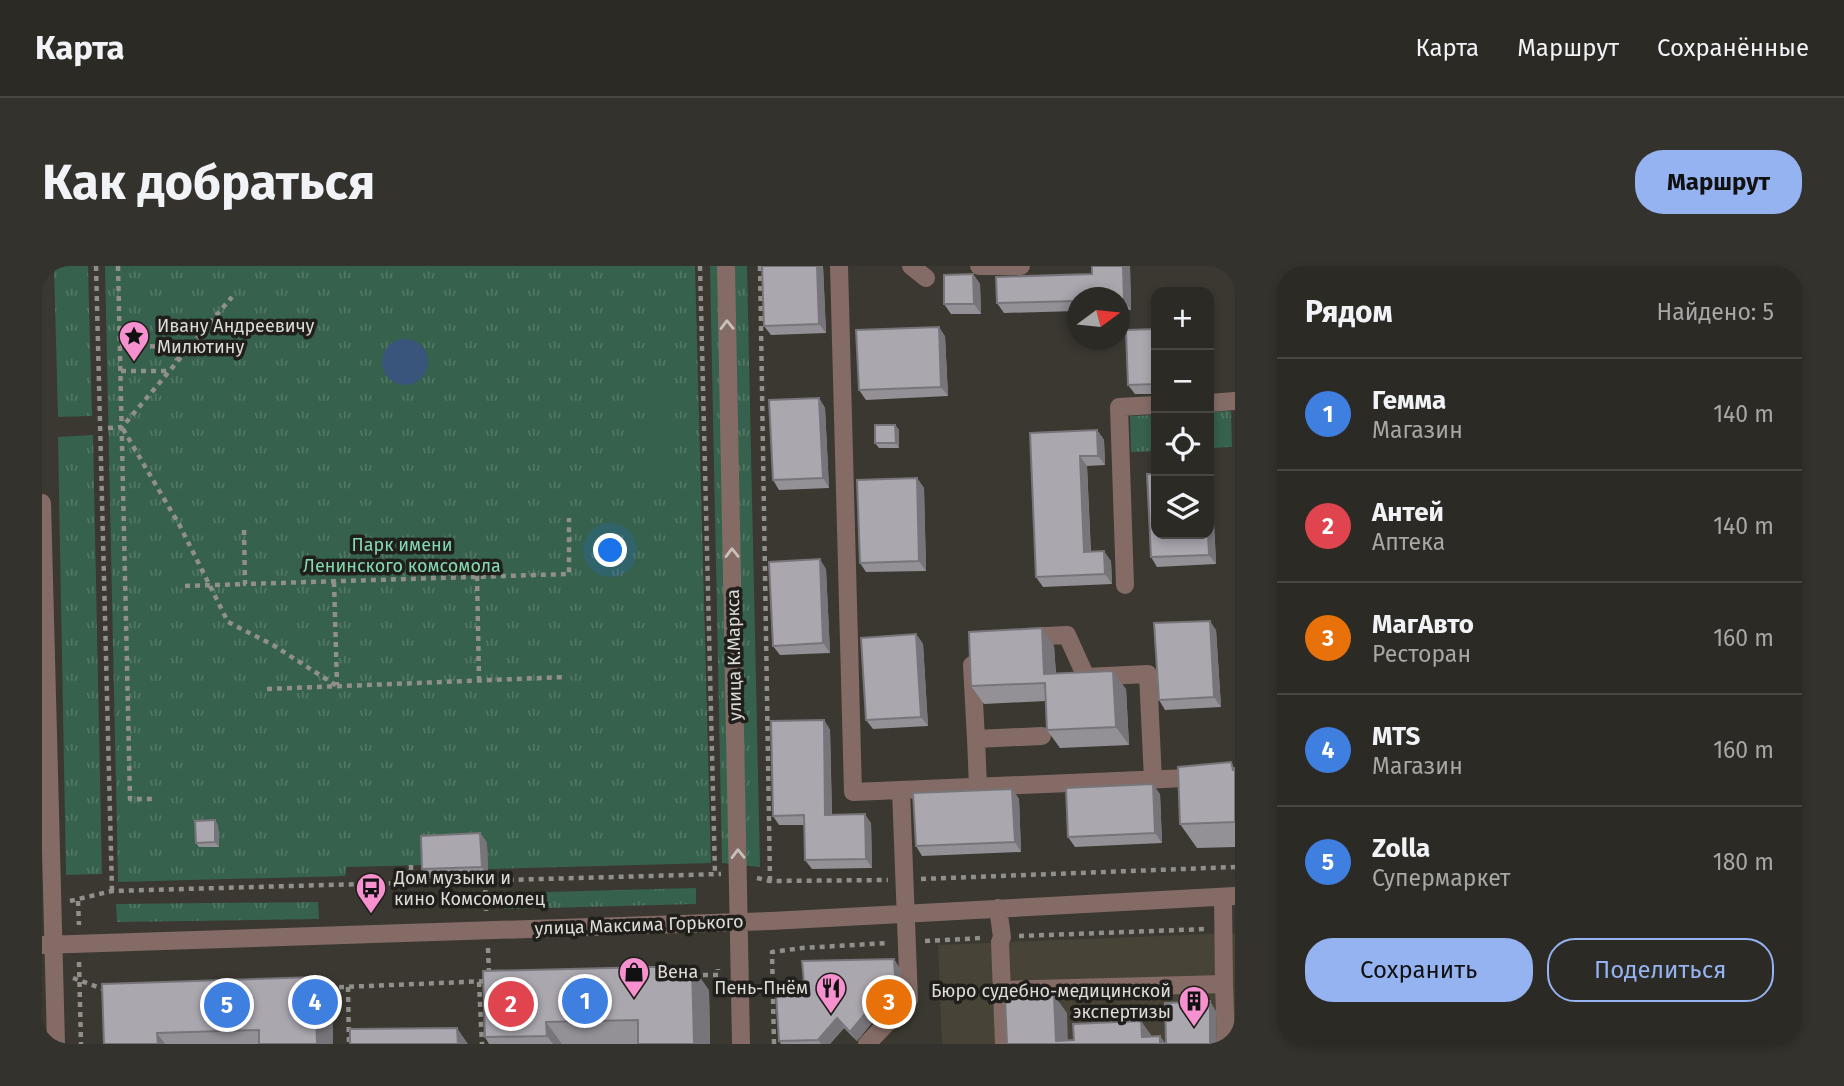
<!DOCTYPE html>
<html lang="ru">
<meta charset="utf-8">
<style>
body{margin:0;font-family:"Fira Sans",sans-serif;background:#34322c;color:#f1f3f6}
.controls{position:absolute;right:21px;top:21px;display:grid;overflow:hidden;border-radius:14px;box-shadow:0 4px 10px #0003}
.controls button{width:63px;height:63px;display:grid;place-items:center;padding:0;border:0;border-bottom:2px solid #484641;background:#2c2a24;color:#f1f3f6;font:35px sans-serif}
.compass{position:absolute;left:1025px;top:21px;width:63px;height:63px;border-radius:50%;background:#2c2a24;box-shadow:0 4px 10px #0003;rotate:75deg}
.you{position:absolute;left:569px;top:285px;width:24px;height:24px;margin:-18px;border:5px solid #fff;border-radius:50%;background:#1a73e8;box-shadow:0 0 0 10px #1a73e833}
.badge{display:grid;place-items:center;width:46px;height:46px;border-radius:50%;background:#95b2f1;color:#fff;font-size:23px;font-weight:700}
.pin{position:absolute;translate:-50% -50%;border:4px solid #fff;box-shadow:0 2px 7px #0006}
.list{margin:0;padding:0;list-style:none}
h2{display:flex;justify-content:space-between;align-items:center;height:91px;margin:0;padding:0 28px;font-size:30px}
h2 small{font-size:23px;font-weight:400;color:#a6a7a6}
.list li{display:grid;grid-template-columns:46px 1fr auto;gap:21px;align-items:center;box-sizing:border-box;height:112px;padding:0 28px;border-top:2px solid #484641}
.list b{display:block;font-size:26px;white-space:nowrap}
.list p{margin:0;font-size:23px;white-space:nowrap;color:#a6a7a6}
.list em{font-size:23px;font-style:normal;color:#a6a7a6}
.actions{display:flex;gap:14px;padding:21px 28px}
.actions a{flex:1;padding:16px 0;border:2px solid #95b2f1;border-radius:28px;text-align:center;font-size:24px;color:#95b2f1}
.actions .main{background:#95b2f1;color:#111}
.icon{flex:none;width:38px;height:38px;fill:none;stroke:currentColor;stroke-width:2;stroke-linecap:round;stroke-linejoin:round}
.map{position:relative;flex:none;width:1193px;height:778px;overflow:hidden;border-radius:28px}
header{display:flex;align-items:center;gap:42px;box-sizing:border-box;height:98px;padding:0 35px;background:#2c2a24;border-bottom:2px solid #484641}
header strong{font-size:33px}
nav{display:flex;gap:38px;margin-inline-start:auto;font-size:24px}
.intro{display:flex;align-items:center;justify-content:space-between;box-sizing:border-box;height:168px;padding:0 42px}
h1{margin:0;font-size:49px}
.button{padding:18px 32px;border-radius:28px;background:#95b2f1;color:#111;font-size:24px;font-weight:700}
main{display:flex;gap:42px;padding:0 42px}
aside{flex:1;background:#2c2a24;border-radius:28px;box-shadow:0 4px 10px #0003}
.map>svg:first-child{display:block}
.built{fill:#474336}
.grass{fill:url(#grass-tufts)}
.pitch{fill:#36614c}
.water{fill:#39557b}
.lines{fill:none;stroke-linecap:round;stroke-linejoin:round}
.path{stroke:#918f89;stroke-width:4.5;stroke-dasharray:5 5;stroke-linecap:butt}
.minor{stroke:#846b66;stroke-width:18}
.wall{fill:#939096}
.shaded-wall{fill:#78757a}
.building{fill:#aba7af;stroke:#78757a;stroke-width:2}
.oneway{stroke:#c7c0bb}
.labels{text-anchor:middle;stroke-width:7;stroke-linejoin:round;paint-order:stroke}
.poi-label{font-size:18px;fill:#dddcd7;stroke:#201f1b;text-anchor:start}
.park-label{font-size:18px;fill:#84d9b0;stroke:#201f1b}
.street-label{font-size:18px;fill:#dddcd7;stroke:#201f1b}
</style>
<header>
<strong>Карта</strong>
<nav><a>Карта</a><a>Маршрут</a><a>Сохранённые</a></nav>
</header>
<div class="intro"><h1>Как добраться</h1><a class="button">Маршрут</a></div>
<main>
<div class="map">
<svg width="1193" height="778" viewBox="0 0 1193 778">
<defs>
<pattern id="grass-tufts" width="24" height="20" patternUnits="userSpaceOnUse" patternTransform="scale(1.75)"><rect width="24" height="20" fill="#36614c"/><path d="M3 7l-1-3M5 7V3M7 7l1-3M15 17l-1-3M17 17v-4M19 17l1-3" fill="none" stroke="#537765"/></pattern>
</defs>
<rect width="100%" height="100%" fill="#3a3830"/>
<path class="built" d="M1193 667V778H900L896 679Z"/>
<path class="grass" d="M12 0H46L50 150 16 151Z
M63 0H653L669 597 446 603 445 577 386 599 304 601 303 610 76 616Z
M668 0H705L718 601 680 597Z
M1189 145 1190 181 1167 182V146Z
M1114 149V185L1089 186 1088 150Z
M51 169 60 608 24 609 16 171Z
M654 622V638L462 643V627Z
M276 636 277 653 75 656 74 638Z"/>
<path class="pitch" d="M603 118H626L628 213H604Z"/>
<path class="water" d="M340 96a23 23 0 1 1 46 0a23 23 0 1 1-46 0Z"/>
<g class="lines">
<path class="path" d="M54 0 70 625
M76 0 88 533H111
M658 0 673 608
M718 0 728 615
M78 79 122 81 135 93
M79 105H127
M66 162 80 161C117 118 153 74 190 31
M81 163 138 260 186 356 231 379 295 420
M202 264 203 318 527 308V252
M435 310 437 414
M292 316 295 419
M143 320 203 318
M225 423 524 411
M369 599V616
M715 612 728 615 846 614
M879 613 1193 601
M443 614 444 645
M28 635 70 625 679 608
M36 635 37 659
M977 670 1164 663
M883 675 940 672
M446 682 447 708
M37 696 39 778
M651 709H676V703
M31 712 66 725
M437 716 440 778
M306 721 307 778
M277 722 447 715
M732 778 730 686 760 682 846 677"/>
<path class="minor" d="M684 0 699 778
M797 0 811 526 1193 510
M869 0 884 12
M937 0H979
M1167 137 1193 135
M0 237 14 778
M1083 319 1077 141 1114 139
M983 371 1025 369 1044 411 1106 408 1111 514
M930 399 934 473
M936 521 934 473 1000 470
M956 642 960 671 958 676 962 778
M0 679 729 655 1193 630
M1182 718 1184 778
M960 724 1182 718 1181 631
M825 778 867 734 859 524"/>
</g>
<path class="wall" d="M781 0 784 67 729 69 722 60Z
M1088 0 1089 44H1077V32H1035V45L962 47 955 37 1050 8Z
M931 8 938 18 939 48H909L902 38Z
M1114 63V128H1093L1086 119Z
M903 70 906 130 824 134 817 124Z
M777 132 783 142 787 222 737 224 731 214Z
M853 159 857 164V182H837L833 177Z
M1055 164 1062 174 1063 199 1045 200 1049 286 1069 295 1070 318 1001 321 994 311 988 167Z
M875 212 882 222 884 305 824 306 818 297Z
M1170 216 1174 298 1115 301 1109 291Z
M784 303 788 387 738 389 731 380Z
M1174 364 1179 441 1123 444 1117 434Z
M874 368 881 378 886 460 831 463 824 454Z
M1012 380 1014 408 1084 423 1087 479 1018 482 1005 464 1004 435 942 438 929 420Z
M782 454 788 464 790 548 829 557 830 602 770 603 763 594V559H737L731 550Z
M1193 503V581L1155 582 1138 558Z
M970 523 977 533 979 586 880 590 874 580Z
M1118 528 1120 577 1033 581 1026 571Z
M176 559 177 581H157L154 577Z
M438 567 445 577 446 610 387 613 380 603Z
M852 693 858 703 859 721 815 775 802 762 788 778H739L737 775 753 726Z
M441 705 667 724 668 778H447L443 771Z
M290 735 291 778H62Z"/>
<path class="shaded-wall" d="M775 0H781L784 67 777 58Z
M1081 0H1088L1089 44 1082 34Z
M931 8 938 18 939 48 932 38Z
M897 61 903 70 906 130 899 121Z
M1167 68 1169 71 1170 126 1167 120Z
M777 132 783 142 787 222 781 212Z
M853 159 857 164V182L854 177Z
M1055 164 1062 174 1063 199 1056 190Z
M1038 190 1045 200 1049 296 1042 286Z
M1167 210 1170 216 1174 298 1167 289Z
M875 212 882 222 884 305 877 295Z
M1062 285 1069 295 1070 318 1063 308Z
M778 293 784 303 788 387 781 377Z
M1168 355 1174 364 1179 441 1172 431Z
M1000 362 1012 380 1015 426 1002 408Z
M874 368 881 378 886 460 879 451Z
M1071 405 1084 423 1087 479 1074 461Z
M782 454 788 464 790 558 783 549Z
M1111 518 1118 528 1120 577 1113 567Z
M970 523 977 533 979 586 973 576Z
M823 548 829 557 830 602 824 593Z
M173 554 176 559 177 581 173 576Z
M438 567 445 577 446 610 440 601Z
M852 693 858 703 859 721 815 775 808 766Z
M650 700 667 724 668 778H652Z
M273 711 290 735 291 778H275Z
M1012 729 1025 747 1026 778 1014 775Z
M1168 735 1174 745 1175 778H1168Z
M795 752 802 762 788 778H779L776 774Z
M1099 755 1112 773 1100 771Z
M504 756 520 778H511L505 770Z
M415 762 426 778H416Z
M115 767 123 778H116Z
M1118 770 1124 778H1118Z"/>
<path class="building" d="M720 0H775L777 58 722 60Z
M1050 0H1081L1082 34H1077V32H1035V35L955 37 954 11 1050 8Z
M931 8 932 38H902V9Z
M897 61 899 121 817 124 814 64Z
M1114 63V118L1086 119 1084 64Z
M777 132 781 212 731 214 727 134Z
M833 159H853L854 177H833Z
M1055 164 1056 190H1038L1042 286 1062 285 1063 308 994 311 988 167Z
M1105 208H1114V268H1166L1167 289 1109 291Z
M875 212 877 295 818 297 815 214Z
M778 293 781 377 731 380 727 296Z
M1168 355 1172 431 1117 434 1112 357Z
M1000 362 1002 408 1071 405 1074 461 1005 464 1003 417 929 420 927 366Z
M874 368 879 451 824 454 819 372Z
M782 454 783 549 823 548 824 593 763 594 762 549 731 550 729 455Z
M1189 496 1191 504H1193V556L1138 558 1136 501Z
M1111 518 1113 567 1026 571 1024 522Z
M970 523 973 576 874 580 871 527Z
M173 554V576L154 577 153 555Z
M438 567 440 601 380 603 379 570Z
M852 693 853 711 808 766 795 752 776 774 737 775 734 727 753 726 762 717 760 695Z
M650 700 652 778H596V754L504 756 505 770 443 771 441 705Z
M273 711 275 778H217V764L115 767 116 778H62L60 718Z
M1012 729 1014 775 1032 774 1031 758 1099 755 1100 771 1118 770V778H965L963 731Z
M1168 735V778H1124L1123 737Z
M415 762 416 778H308V763Z"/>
<defs><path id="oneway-chevron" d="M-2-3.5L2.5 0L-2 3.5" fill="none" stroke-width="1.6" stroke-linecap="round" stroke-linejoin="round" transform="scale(1.75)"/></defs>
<g class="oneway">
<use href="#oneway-chevron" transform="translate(685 59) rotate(-91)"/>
<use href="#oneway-chevron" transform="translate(690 287) rotate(-91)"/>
<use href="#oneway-chevron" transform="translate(696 588) rotate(-91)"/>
</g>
<defs>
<g id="sight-pin" transform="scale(1.575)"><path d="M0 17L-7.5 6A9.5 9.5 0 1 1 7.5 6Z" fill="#f690cf" stroke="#201f1b"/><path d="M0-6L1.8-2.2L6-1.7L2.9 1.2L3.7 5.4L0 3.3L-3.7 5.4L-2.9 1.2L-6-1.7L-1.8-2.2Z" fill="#111"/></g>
<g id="bus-pin" transform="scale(1.575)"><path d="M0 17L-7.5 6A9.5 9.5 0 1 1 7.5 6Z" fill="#f690cf" stroke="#201f1b"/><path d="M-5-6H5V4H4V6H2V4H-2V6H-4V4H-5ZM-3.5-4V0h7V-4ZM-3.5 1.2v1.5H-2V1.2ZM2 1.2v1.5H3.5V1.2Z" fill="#111"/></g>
<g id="shop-pin" transform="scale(1.575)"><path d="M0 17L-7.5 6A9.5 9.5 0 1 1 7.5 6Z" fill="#f690cf" stroke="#201f1b"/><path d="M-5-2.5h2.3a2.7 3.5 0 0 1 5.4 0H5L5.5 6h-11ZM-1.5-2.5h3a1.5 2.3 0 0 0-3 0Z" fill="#111"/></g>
<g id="restaurant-pin" transform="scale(1.575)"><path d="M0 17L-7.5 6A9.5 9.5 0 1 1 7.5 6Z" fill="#f690cf" stroke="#201f1b"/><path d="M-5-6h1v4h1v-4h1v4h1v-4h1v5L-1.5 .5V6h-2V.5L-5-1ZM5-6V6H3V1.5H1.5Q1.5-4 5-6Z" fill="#111"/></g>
<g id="building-pin" transform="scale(1.575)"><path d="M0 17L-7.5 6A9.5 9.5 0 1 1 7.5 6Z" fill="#f690cf" stroke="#201f1b"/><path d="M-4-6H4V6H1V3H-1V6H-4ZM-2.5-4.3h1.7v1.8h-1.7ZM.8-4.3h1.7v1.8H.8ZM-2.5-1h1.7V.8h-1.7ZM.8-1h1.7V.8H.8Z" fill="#111"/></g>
</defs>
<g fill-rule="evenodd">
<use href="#sight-pin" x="92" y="70"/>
<use href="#bus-pin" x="329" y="622"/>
<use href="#shop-pin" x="592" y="706"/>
<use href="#restaurant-pin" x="789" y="722"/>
<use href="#building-pin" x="1152" y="735"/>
</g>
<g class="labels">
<g class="poi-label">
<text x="115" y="66">Ивану Андреевичу<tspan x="115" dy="21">Милютину</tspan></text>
<text x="352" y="618">Дом музыки и<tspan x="352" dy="21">кино Комсомолец</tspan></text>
<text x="615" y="712">Вена</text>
<text x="766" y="728" text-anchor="end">Пень-Пнём</text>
<text x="1129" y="731" text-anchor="end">Бюро судебно-медицинской<tspan x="1129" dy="21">экспертизы</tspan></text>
</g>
<g class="park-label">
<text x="360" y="285">Парк имени<tspan x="360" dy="21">Ленинского комсомола</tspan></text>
</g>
<g class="street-label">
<text transform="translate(692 389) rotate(-91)" y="6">улица К.Маркса</text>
<text transform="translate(597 659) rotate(-2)" y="6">улица Максима Горького</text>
</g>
</g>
</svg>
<div class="controls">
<button>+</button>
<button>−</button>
<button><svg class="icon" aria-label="locate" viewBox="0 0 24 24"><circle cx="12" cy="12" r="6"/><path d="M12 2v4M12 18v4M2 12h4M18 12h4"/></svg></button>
<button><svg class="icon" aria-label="layers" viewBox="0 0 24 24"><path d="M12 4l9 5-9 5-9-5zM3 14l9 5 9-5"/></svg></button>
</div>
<svg class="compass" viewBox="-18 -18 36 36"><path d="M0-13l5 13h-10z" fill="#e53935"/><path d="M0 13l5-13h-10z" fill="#a6a7a6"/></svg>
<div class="you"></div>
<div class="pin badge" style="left:543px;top:735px;background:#3f7fe0">1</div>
<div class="pin badge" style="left:469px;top:738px;background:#e0444e">2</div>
<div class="pin badge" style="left:847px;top:736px;background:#e8710a">3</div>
<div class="pin badge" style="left:273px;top:736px;background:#3f7fe0">4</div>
<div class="pin badge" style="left:185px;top:739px;background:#3f7fe0">5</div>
</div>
<aside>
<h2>Рядом<small>Найдено: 5</small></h2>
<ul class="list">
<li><span class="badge" style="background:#3f7fe0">1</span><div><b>Гемма</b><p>Магазин</p></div><em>140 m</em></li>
<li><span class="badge" style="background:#e0444e">2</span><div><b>Антей</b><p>Аптека</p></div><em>140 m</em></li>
<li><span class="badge" style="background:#e8710a">3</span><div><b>МагАвто</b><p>Ресторан</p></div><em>160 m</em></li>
<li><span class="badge" style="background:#3f7fe0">4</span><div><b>MTS</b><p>Магазин</p></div><em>160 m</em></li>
<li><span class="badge" style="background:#3f7fe0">5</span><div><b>Zolla</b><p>Супермаркет</p></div><em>180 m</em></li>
</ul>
<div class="actions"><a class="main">Сохранить</a><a>Поделиться</a></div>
</aside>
</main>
